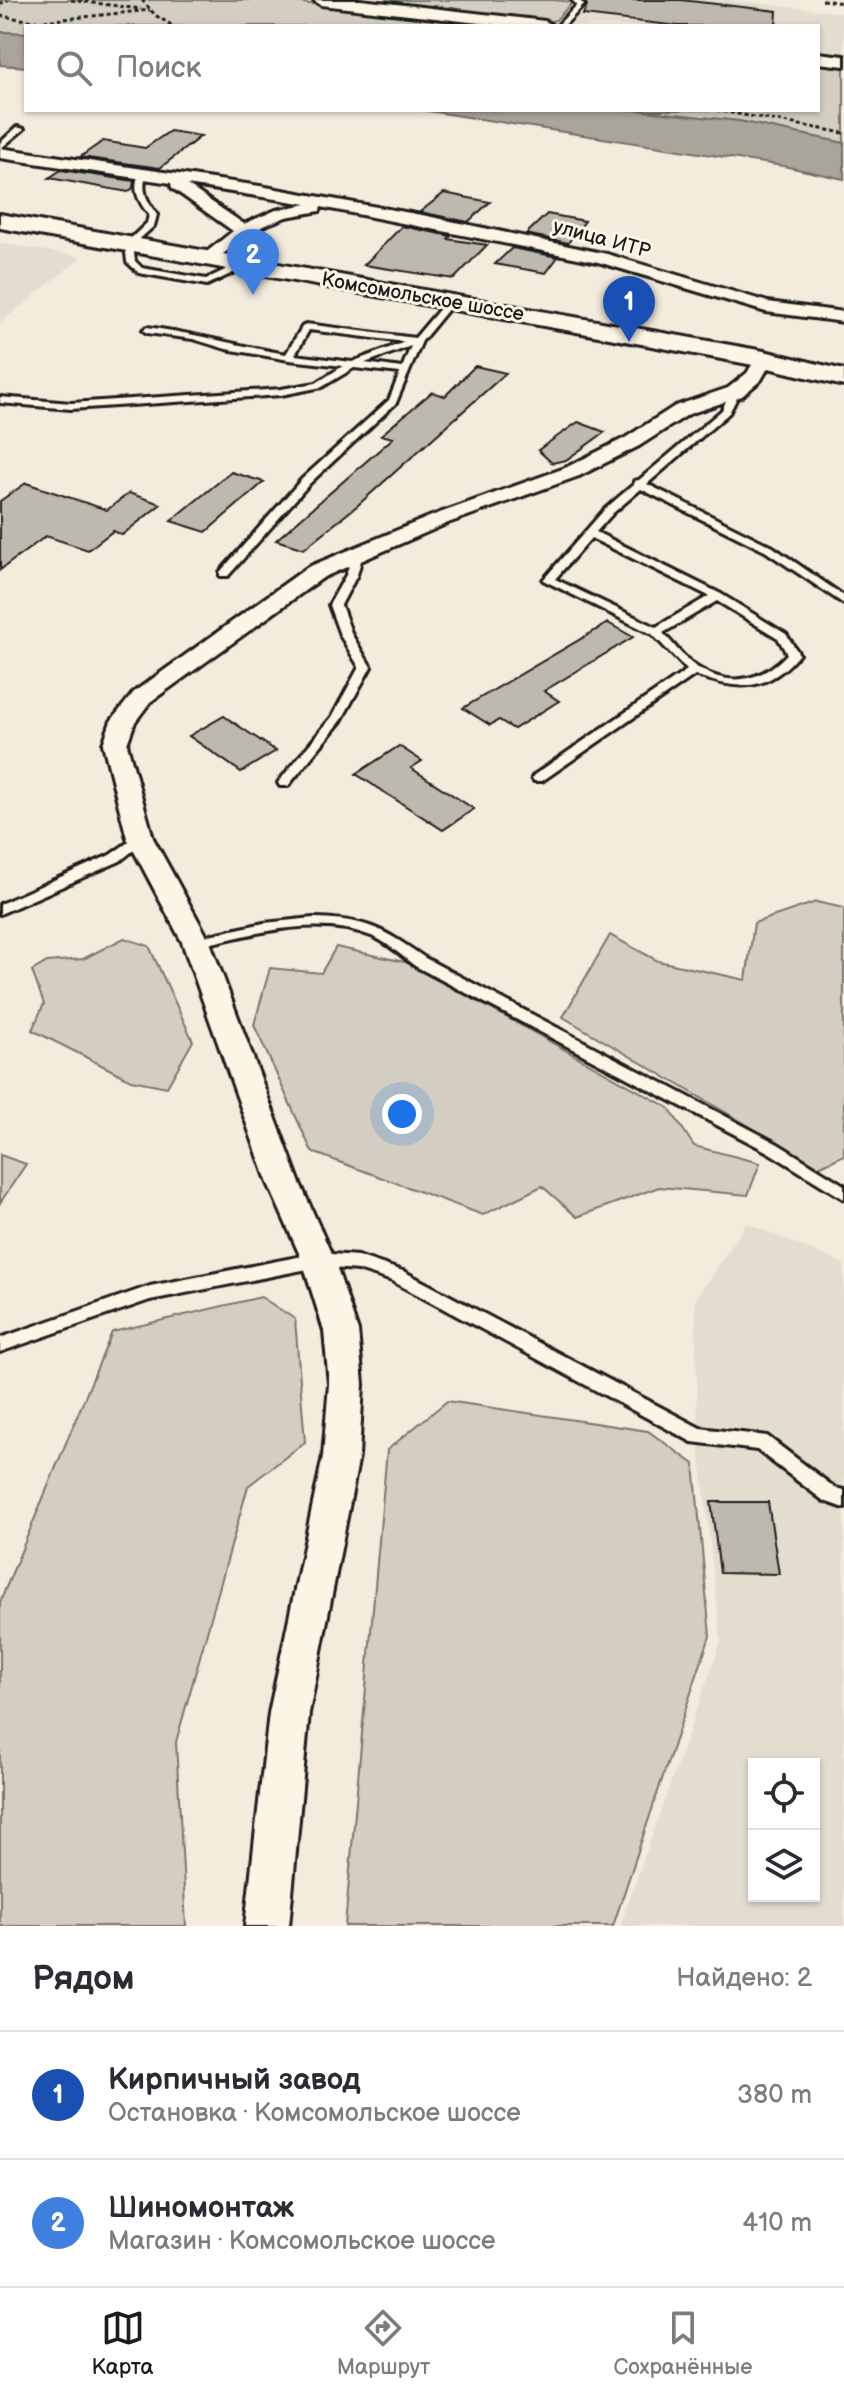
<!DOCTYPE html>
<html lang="ru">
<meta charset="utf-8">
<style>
body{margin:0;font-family:"Balsamiq Sans",sans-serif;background:#f7f7f7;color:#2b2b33}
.controls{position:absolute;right:24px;bottom:24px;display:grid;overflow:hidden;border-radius:0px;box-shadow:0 2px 6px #0004}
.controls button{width:72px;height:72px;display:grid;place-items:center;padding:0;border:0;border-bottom:2px solid #e1e1e2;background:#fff;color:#2b2b33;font:40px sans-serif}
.you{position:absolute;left:402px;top:1114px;width:28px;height:28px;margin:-20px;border:6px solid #fff;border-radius:50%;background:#1a73e8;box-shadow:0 0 0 12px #1a73e833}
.badge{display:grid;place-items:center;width:52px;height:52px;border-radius:50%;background:#1c1c1c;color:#fff;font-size:26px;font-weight:700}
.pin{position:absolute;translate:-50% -66px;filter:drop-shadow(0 2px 4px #0008)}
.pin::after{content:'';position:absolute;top:42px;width:28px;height:24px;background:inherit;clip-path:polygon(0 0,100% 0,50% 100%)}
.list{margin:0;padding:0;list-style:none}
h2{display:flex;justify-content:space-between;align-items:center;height:104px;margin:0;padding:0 32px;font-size:34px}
h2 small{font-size:26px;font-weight:400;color:#7c7c81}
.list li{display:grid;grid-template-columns:52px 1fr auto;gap:24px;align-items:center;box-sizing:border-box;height:128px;padding:0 32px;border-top:2px solid #e1e1e2}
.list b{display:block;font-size:30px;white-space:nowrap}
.list p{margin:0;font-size:26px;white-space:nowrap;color:#7c7c81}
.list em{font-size:26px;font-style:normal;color:#7c7c81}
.icon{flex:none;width:44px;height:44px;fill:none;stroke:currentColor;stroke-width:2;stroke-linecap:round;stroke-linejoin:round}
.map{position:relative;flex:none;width:844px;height:1926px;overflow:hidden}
.search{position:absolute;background:#fff;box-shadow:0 2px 6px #0004;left:24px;right:24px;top:24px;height:88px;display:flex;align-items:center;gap:20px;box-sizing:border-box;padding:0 28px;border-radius:0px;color:#7c7c81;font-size:30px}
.sheet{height:360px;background:#fff}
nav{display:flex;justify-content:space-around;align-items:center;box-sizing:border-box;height:112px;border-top:2px solid #e1e1e2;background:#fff;font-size:22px;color:#7c7c81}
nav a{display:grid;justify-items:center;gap:4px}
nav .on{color:#1c1c1c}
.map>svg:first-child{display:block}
.built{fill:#e3ddcf;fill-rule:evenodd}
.green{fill:#d3cec1;stroke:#78756e;stroke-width:2}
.water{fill:#aaa59b;stroke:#716e68;stroke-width:2}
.building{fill:#beb9ae;stroke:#1c1c1c;stroke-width:2}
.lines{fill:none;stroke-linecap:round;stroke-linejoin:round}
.service-casing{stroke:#1c1c1c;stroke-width:6}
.minor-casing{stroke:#1c1c1c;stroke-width:6}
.tertiary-casing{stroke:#1c1c1c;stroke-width:6}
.secondary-casing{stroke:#1c1c1c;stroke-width:6}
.path{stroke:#1c1c1c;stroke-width:3;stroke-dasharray:4 3;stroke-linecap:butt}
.service{fill:#fcf5e5;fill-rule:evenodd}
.minor{fill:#fcf5e5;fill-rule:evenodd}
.tertiary{fill:#fcf5e5;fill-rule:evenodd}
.secondary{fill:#fcf5e5;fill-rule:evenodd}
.labels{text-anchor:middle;stroke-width:6;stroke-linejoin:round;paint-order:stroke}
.far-street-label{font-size:20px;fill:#1c1c1c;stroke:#fcf5e5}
</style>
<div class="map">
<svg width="844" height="1926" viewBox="0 0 844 1926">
<rect width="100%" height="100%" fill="#f3ecdd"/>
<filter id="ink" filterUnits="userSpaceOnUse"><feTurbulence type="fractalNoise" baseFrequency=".0125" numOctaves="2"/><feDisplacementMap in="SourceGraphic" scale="16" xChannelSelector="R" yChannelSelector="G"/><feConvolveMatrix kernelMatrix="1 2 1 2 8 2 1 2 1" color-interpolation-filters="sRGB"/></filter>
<g filter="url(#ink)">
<path class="built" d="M554 0H729L844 13V54L818 51V26H581L556 20 572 3Z
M0 243 82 257 0 323Z
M747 1223 844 1264V1926H620L721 1641 698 1436 695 1300ZM754 1764H814V1896H754Z"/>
<path class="green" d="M0 0H277L497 26H26V33L0 32Z
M365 0H554L573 2 556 20 547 22Z
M818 63 844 66V143L739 121 636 110H818Z
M816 902 844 908V1155L819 1167 563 1017 610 935 658 961 746 980 754 923Z
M124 938 149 946 193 1041 167 1087 131 1080 32 1030 44 1004 32 971 47 962 83 959Z
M336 947 409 963 669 1108 694 1146 760 1163 748 1195 659 1187 577 1217 542 1186 483 1215 312 1152 254 1025 270 968 321 973Z
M0 1155 26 1164 0 1203Z
M261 1297 295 1319 305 1442 248 1486 176 1742 186 1926H0V1602L112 1332Z
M447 1401 648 1431 694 1464 710 1636 613 1926H345L387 1450Z"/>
<path class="water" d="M0 32 26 33V67L0 65Z
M422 110H636L739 121 844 143V179L783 166Z"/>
<path class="building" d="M584 0H681L777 11 776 26H678L583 15 587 5Z
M170 131 201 136 160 168 80 157 103 141 145 148Z
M61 170 134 181 133 188 128 192 49 178Z
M444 193 490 202 468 222 420 212Z
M547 214 585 221 568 243 526 234Z
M402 226 451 236 448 239 487 245 454 279 364 265Z
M512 248 558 257 546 273 495 264Z
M475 366 506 373 358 505 304 549 276 540 393 438 381 435 432 392 445 396Z
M578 422 605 432 566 460 552 463 538 450Z
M231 472 264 482 206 532 171 521Z
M26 483 107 510 129 493 161 504 122 535 113 531 88 550 46 536 0 570V501Z
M608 623 633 637 544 691 559 701 514 729 499 720 490 725 463 708Z
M224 716 276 751 241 772 189 736Z
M399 746 422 761 411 768 474 809 443 830 356 774Z
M711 1502H768L779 1574 720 1573Z"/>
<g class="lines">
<g class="service-casing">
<path id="service" d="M572 0H579L584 5 564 26H557L577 5Z
M17 127 24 129 0 149V143Z
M142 174 146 176C141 192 148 202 157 215L154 226 133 245 135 261 142 268 206 279 242 262H248V266L207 285 139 273 127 262 125 244 147 223 149 215C139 202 132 190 139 174Z
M451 298 455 301 422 341 396 403 310 483 228 576H220V572L302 479 389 400 400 373 354 368 322 387 281 395 71 409 0 403V397L71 403 281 389 316 383 343 366 289 360 226 349 193 339 147 333 143 330 147 327C194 333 239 346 286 354L302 327 306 324 415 338 448 299ZM309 330 405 342 352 362 295 355ZM411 346 402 368 365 363Z
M735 389 740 392 729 413 647 484 773 547 844 596V604L765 551 641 489 613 513 596 532 721 594 786 634 799 654C768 692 738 691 695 675L542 781H534L532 778 534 775 687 670 652 634 543 580 605 509 634 484V481L639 480 722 410 730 392ZM591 538 709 596 656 627 555 579ZM717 601 778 638 787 654C762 680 733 688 700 669 686 662 674 644 663 633Z
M357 554 362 557 357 575 341 605 352 635 371 667 341 721 288 786H280L278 783 280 780 332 717 359 667 340 635 329 605 346 575 352 557Z
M140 834 146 838 145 841 120 861 0 914V904L110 855Z
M313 918C366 919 382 928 425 958L778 1144 844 1185V1199L768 1152 415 966C402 956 389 944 374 937 319 914 251 934 196 947L189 942 191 939 264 923Z
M318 1253 358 1256 403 1271 700 1428 767 1436 835 1488 844 1490V1508L824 1501 757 1450 692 1442 392 1281 358 1270 318 1267 150 1300 0 1352V1338L150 1286Z"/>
</g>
<g class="minor-casing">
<path id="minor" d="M0 148 260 186 427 216 607 254 768 302 844 312V322L766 312 598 262 321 207 320 211 286 217 263 226 210 263 204 262 202 258 204 254 233 231 172 188 171 183 0 158ZM187 185 307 204 276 210 244 224Z
M764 354 773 359 761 380 742 396 689 414 639 446 579 476 448 523 324 577 150 702 135 722 127 744 153 838 210 942 299 1181 334 1260 358 1331 363 1384 359 1456 309 1713 289 1926H245L269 1713 323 1456 329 1384 324 1331 302 1260 267 1181 182 942 127 838 103 744 111 721 134 692 308 567 434 515 565 468 625 438 675 406 728 388 747 373 758 355Z"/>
</g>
<g class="tertiary-casing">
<path id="tertiary" d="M313 0H361L545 21 553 26H505L321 5Z
M818 53 844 56V66L818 63Z"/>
</g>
<g class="secondary-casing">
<path id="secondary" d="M0 214 764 351 844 370V386L764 367 593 335 0 228Z"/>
</g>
<path class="path" d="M71 0 141 9
M142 0 155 15 173 26
M822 0 844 3
M0 4 8 0
M0 16 70 26
M44 21 150 10
M716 110 844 133"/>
<use href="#service" class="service"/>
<use href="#minor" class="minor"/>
<use href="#tertiary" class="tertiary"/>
<use href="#secondary" class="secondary"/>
</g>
</g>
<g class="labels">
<g class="far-street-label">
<text transform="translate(602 238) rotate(15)" y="7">улица ИТР</text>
<text transform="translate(423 296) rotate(10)" y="7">Комсомольское шоссе</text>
</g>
</g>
</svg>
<div class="controls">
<button><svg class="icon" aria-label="locate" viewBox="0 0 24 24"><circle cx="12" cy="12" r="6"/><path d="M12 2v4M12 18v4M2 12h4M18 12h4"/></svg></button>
<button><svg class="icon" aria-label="layers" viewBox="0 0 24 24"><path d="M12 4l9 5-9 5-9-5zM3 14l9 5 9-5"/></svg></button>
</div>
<div class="you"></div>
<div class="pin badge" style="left:629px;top:342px;background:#1a4fb4">1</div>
<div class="pin badge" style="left:253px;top:295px;background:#3f7fe0">2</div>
<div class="search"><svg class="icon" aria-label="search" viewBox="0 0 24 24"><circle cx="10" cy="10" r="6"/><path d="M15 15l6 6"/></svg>Поиск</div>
</div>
<section class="sheet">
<h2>Рядом<small>Найдено: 2</small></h2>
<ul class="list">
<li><span class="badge" style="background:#1a4fb4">1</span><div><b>Кирпичный завод</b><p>Остановка · Комсомольское шоссе</p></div><em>380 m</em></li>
<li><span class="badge" style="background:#3f7fe0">2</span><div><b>Шиномонтаж</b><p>Магазин · Комсомольское шоссе</p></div><em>410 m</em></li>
</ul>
</section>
<nav>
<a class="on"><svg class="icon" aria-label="map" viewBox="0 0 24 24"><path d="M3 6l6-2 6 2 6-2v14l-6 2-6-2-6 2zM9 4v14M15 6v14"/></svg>Карта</a>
<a><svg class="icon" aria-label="directions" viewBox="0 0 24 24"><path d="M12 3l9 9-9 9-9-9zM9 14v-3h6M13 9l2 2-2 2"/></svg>Маршрут</a>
<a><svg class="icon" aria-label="saved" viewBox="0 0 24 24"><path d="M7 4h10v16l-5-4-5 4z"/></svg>Сохранённые</a>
</nav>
